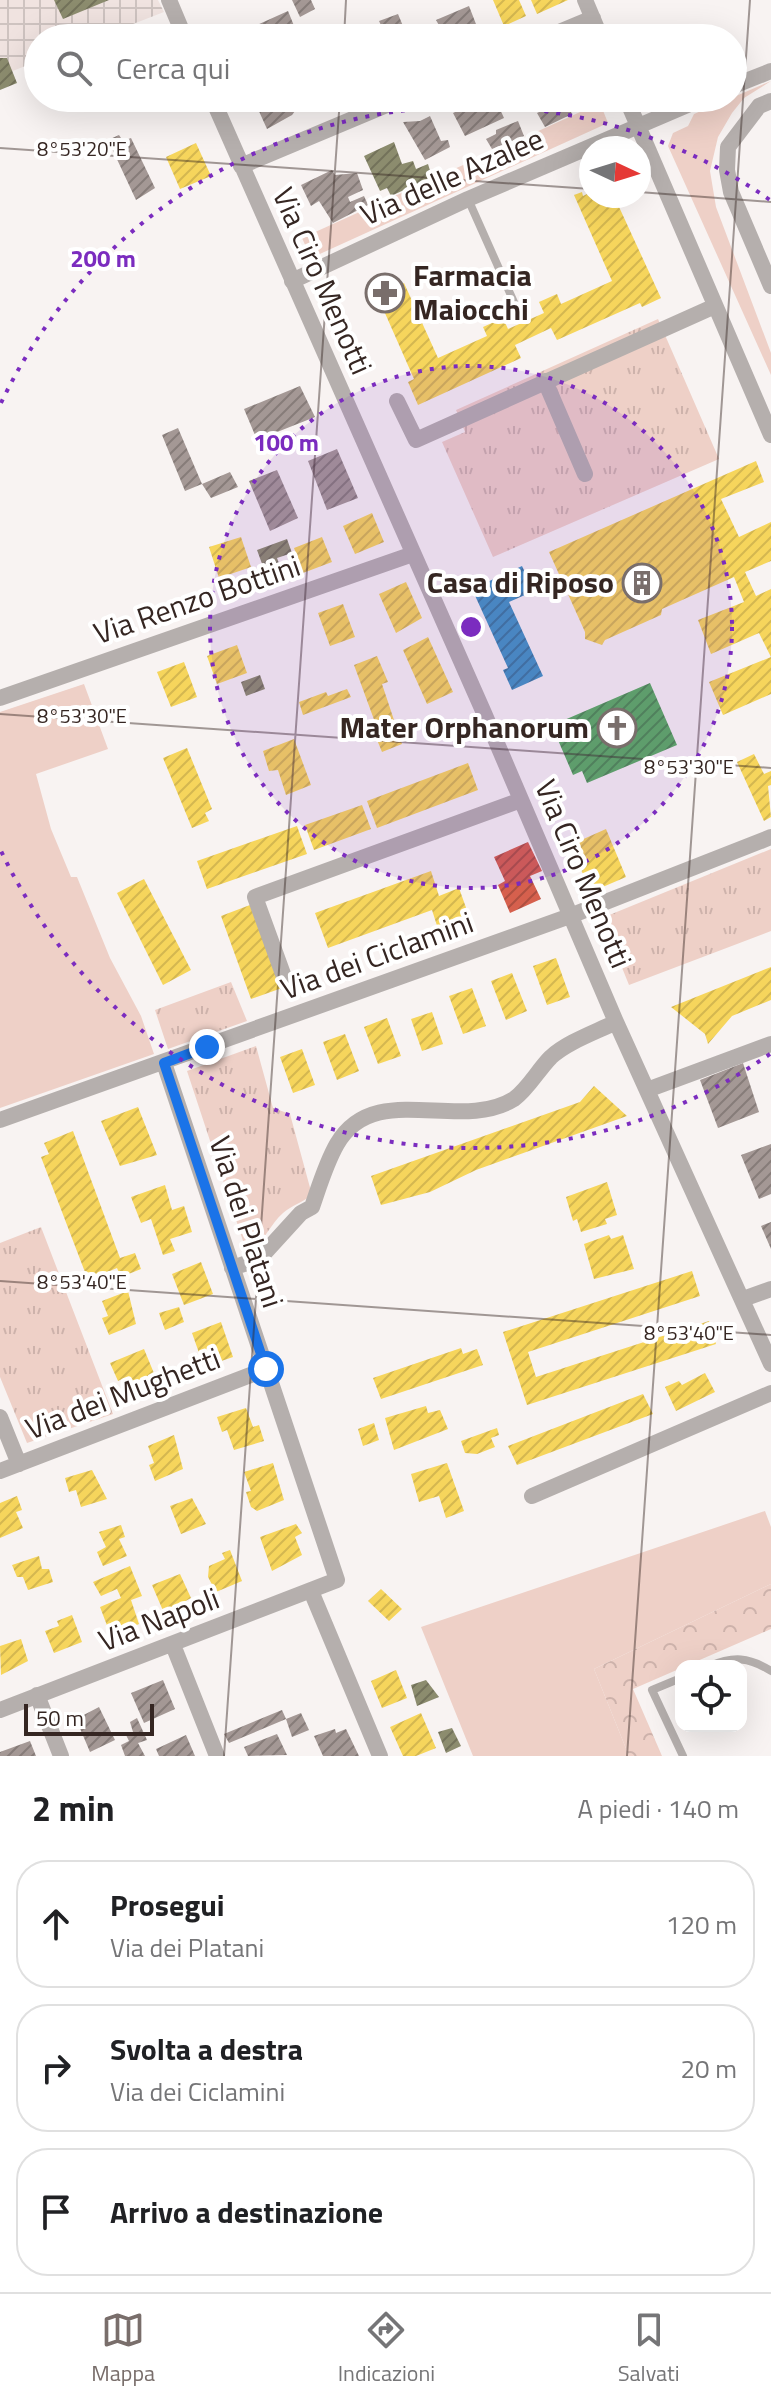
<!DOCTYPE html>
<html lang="it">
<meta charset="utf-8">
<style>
body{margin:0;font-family:"Titillium Web",sans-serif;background:#f2f2f2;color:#202124}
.controls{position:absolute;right:24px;bottom:24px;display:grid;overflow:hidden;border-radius:16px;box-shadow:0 8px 32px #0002}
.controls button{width:72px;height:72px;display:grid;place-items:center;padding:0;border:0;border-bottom:2px solid #e0e0e0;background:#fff;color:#202124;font:40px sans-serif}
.compass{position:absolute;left:579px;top:136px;width:72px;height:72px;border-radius:50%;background:#fff;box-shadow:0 8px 32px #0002;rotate:94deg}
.scale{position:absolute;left:24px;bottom:20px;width:130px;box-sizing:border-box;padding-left:8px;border:4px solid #352622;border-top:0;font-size:22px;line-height:28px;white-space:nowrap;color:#352622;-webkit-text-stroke:6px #fff;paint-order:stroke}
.stop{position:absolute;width:24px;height:24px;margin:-18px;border:6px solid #1a73e8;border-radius:50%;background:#fff}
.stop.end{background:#1a73e8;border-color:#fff;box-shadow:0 2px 8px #0008}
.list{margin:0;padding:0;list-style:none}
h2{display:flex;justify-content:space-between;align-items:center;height:104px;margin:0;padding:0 32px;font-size:34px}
h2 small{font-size:26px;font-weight:400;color:#757577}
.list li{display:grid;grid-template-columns:52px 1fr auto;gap:24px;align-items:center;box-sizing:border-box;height:128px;margin:0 16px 16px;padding:0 16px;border:2px solid #e0e0e0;border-radius:32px}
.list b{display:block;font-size:30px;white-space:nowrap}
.list p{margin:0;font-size:26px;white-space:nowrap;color:#757577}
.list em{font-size:26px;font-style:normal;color:#757577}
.icon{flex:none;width:44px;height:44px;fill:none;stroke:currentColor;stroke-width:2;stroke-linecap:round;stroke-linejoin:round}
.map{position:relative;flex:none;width:771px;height:1756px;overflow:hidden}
.search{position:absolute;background:#fff;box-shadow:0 8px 32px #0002;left:24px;right:24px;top:24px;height:88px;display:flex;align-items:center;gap:20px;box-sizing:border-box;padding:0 28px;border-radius:44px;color:#757577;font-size:30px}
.sheet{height:536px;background:#fff}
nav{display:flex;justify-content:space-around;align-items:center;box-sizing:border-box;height:112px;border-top:2px solid #e0e0e0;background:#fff;font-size:22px;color:#757577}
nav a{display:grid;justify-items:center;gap:4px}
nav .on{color:#796e6b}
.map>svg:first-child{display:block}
.industrial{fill:url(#industrial-grid)}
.grass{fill:#eed0c7}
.forest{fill:url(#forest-crowns)}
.park{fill:url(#park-tufts)}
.homes{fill:url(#homes-hatch)}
.shops{fill:url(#shops-hatch)}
.schools{fill:url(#schools-hatch)}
.public{fill:url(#public-hatch)}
.industry{fill:url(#industry-hatch)}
.building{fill:url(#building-hatch)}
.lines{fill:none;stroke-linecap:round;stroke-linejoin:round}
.lane{stroke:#b5afad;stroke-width:8}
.street{stroke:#b5afad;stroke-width:16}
.route{stroke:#1a73e8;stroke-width:10}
.ticks{fill:none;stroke:#352622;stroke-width:2;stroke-opacity:0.45}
.ring{fill:none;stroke:#7b2cbf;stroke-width:4;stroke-dasharray:4 8}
.labels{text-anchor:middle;stroke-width:8;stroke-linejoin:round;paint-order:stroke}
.street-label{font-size:30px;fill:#352622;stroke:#fff}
.poi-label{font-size:30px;font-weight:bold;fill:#352622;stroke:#fff;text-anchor:end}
.ticks-label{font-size:20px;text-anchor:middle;fill:#352622;stroke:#fff;stroke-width:8;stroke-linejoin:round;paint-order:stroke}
.centre{fill:#7b2cbf;stroke:#fff;stroke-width:4}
.ring-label{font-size:24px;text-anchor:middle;font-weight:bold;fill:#7b2cbf;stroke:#fff;stroke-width:8;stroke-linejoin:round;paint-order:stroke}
</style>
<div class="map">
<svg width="771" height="1756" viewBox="0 0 771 1756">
<defs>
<pattern id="industrial-grid" width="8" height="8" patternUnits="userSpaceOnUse" patternTransform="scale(2)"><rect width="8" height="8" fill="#f0e3e0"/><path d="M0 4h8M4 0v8" fill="none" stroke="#cec3c0"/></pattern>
<pattern id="forest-crowns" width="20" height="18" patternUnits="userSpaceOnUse" patternTransform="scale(2)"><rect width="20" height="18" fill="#eed0c7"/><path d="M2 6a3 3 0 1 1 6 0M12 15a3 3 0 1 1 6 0" fill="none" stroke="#cdb2ab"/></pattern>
<pattern id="park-tufts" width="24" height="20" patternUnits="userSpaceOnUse" patternTransform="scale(2)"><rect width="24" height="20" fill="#eed0c7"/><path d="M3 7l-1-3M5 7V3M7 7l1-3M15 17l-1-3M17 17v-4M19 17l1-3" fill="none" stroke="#cdb2ab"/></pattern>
<pattern id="homes-hatch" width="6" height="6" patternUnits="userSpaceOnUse" patternTransform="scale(2)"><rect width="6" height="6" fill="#f6d55c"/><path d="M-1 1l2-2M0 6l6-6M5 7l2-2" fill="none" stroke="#d4b750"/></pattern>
<pattern id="shops-hatch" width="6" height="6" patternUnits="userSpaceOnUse" patternTransform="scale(2)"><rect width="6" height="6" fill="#d6604d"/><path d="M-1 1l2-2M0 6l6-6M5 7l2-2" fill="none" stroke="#ae4f40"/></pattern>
<pattern id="schools-hatch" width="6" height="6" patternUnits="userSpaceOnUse" patternTransform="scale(2)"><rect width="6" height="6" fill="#4393c3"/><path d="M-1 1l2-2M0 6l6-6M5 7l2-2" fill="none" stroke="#39789e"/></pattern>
<pattern id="public-hatch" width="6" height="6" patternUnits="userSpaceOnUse" patternTransform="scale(2)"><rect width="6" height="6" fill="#5aae61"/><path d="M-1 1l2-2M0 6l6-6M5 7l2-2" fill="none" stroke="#4b8d50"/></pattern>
<pattern id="industry-hatch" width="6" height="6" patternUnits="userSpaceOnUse" patternTransform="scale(2)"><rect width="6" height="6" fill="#8c8c6e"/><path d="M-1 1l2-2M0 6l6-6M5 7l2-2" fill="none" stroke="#73725a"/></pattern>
<pattern id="building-hatch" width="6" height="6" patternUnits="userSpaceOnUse" patternTransform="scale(2)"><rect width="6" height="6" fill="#a49895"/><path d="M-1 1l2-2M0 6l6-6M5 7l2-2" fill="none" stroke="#867c79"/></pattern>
</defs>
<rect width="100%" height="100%" fill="#f8f3f2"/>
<path class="industrial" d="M0 0H158L164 12 97 38H38V61L0 76Z"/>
<path class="grass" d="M771 81 744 98 732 113 718 137 710 171 716 207 771 353V375L668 146 673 133 688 126 694 114Z
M600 103 608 123 311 258 302 238Z
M84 684 108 749 36 774 51 829 71 877H77L110 958 141 1016 154 1054 0 1108V712Z
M765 1511 771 1527V1584L594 1669 629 1756H473L421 1627Z"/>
<path class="forest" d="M771 1584V1629L633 1689 662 1756H629L594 1669Z"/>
<path class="park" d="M658 319 719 459 493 557 442 442 465 432 456 410Z
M771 849V931L629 985 602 918Z
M231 982 247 1021 168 1049 155 1010Z
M256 1046 273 1108 290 1114 312 1195C303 1202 291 1206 283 1213 268 1226 266 1243 246 1250L187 1071Z
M41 1227 113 1414 27 1443 0 1377V1243Z"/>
<path class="homes" d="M493 0H519L526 16 504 26Z
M531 0H568L537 14Z
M312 98H349L318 111Z
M196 143 211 176 180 189 166 157Z
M582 192 583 196 591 192V196H614L661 298 642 307 640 303 557 340 551 328 515 345 521 358 418 405 408 382 414 379 377 295 404 283 438 358 487 336 483 327 503 318 508 329 544 313 539 302 557 294 561 304 612 281 574 195Z
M756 461 764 482 721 499 739 537 771 522V561L745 572 756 596 771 589V694L723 715 709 682 771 657 759 633 711 654 698 620 744 602 734 577 662 609 661 615 605 640 602 645 585 639V632L549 552Z
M372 513 384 542 355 554 343 526Z
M241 537 251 567 219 578 209 547Z
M322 537 332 562 303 573 294 548Z
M406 582 422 618 396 633 379 594Z
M343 604 355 637 330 646 318 613Z
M428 637 453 692 427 704 403 650Z
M237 645 247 673 217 684 207 656Z
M377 656 388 682 382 684 402 744 382 752 375 735 363 740 360 733 348 737 343 721 359 715 364 730 376 725 354 665Z
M184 662 197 697 171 707 157 672Z
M347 689 351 697 303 715 299 702 326 692 328 696Z
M294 739 311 785 286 795 278 770 269 771 263 751Z
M187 748 212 809 205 813 209 821 192 828 163 758Z
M754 754 764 774 771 771V785L768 786 771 817 764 821 737 762Z
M468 763 478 790 377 828 367 801Z
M362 805 371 829 314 850 305 825Z
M297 826 307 854 207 889 197 861Z
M606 829 626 877 591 892 570 845Z
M431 871 439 896 459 888 469 916 456 921 457 925 439 932 432 910 328 948 315 913Z
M144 879 191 970 163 985 117 893Z
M250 905 282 988 251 999 221 916Z
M556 958 570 997 547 1005 533 966Z
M771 967V1000L732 1016 708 1044 705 1034 671 1007Z
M512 973 527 1011 506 1020 491 981Z
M472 988 486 1026 463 1034 449 996Z
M432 1012 443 1044 422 1051 411 1019Z
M387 1018 401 1056 378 1064 364 1027Z
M345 1034 359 1071 337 1080 323 1042Z
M302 1049 315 1085 293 1093 280 1057Z
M594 1086 627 1116 476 1170 430 1192 381 1205 371 1176 580 1102Z
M138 1107 157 1155 120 1166 101 1121Z
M73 1131 120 1258 135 1253 141 1269 121 1277 117 1268 88 1280 41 1157 49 1154 44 1143Z
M607 1182 617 1215 605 1219 607 1224 581 1232 577 1219 573 1221 566 1197Z
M165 1185 172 1210 184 1206 192 1232 170 1239 175 1251 163 1255 151 1219 141 1223 131 1197Z
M609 1235 611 1239 623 1235 634 1269 594 1279 584 1244Z
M201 1262 213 1294 184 1305 172 1274Z
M692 1271 700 1296 528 1352 536 1377 709 1321 716 1344 527 1405 503 1332Z
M128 1291 136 1324 109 1335 102 1318 108 1316 102 1301Z
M179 1307 184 1322 165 1330 159 1313Z
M221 1322 233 1357 204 1367 192 1333Z
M461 1348 463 1354 477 1349 483 1365 381 1399 373 1378Z
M144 1349 158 1383 131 1394 124 1378 118 1381 110 1363Z
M705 1373 715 1392 676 1411 665 1387 679 1381 682 1385Z
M643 1394 653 1414 517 1465 508 1446Z
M426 1406 428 1413 440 1410 448 1429 394 1450 385 1418Z
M246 1408 253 1427 259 1425 264 1441 234 1450 227 1430 222 1432 217 1417Z
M374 1423 379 1440 363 1446 358 1429Z
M497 1428 499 1435 491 1438 495 1447 477 1454 465 1453 461 1441Z
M174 1435 183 1469 155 1481 149 1465 154 1463 148 1446Z
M273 1463 284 1500 257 1511 251 1507 246 1492 251 1491 244 1472Z
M447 1463 464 1511 446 1518 439 1496 419 1502 411 1474Z
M92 1470 107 1499 81 1507 76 1490 69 1492 65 1478Z
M17 1496 22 1510 16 1512 23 1528 0 1538V1503Z
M192 1498 206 1524 181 1534 170 1506Z
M296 1524 302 1533 295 1537 302 1555 272 1571 260 1537Z
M121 1525 125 1537 119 1539 127 1556 103 1566 97 1552 106 1547 99 1532Z
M230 1550 242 1581 216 1592 208 1577 209 1566 225 1559 222 1553Z
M39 1556 42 1569H49L53 1582 28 1590 23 1577H17L12 1565Z
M130 1566 142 1596 131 1600 139 1624 111 1636 100 1607 121 1598 117 1589 101 1596 93 1582Z
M180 1574 191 1598 164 1613 152 1585Z
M381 1589 402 1609 389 1621 368 1601Z
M72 1615 82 1642 54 1653 45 1631 59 1626 57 1621Z
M21 1639 28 1661 1 1675 0 1646Z
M396 1670 407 1698 382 1708 371 1681Z
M421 1713 436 1748 416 1756H403L390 1727Z"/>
<path class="shops" d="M528 842 542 871 530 876 541 899 510 913 498 885 505 881 494 857Z"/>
<path class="schools" d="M522 566 534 591 509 602 543 676 512 690 503 670 508 668 472 589Z"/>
<path class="public" d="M650 683 677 745 587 783 582 771 573 775 558 740 568 736 562 721Z"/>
<path class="industry" d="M54 0H109L63 19Z
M0 58H7L17 83 0 90Z
M394 142 402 164 413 161 416 169 428 164 432 177 391 196 387 188 380 191 364 156Z
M287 539 292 553 277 558 280 566 265 572 257 550Z
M260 675 265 689 246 696 241 682Z
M426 1680 439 1697 417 1706 411 1685Z
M452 1728 461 1746 446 1753 438 1732Z"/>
<path class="building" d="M292 0H311L315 9 300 17Z
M469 6 481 37 446 38 436 20Z
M288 11 299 38H263L257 25Z
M398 14 403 26 385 34 379 21Z
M421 24 428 38H400L398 33Z
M67 98H116L85 112 79 100 69 102Z
M253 98H294L298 107 292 115 267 129Z
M484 98H495L504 118 465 136 453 113Z
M560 102 562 109 568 106 572 114 545 127 537 113Z
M430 116 441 141 448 140 450 147 425 160 403 122 420 121Z
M518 121 524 136 492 149 486 139 496 134V130Z
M119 135 123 141 131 138 155 188 136 200 108 140Z
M332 170 335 175 357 173 363 190 348 197 350 202 364 196 368 205 333 223 319 201 311 206 301 185Z
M300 386 315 417 257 440 244 409Z
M178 428 202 484 185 491 162 435Z
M337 449 358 498 327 510 308 461Z
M277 470 298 518 270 531 249 481Z
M230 472 238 487 211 498 202 484Z
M743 1063 759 1112 718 1128 700 1080Z
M771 1144V1194L759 1199 741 1155Z
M771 1222V1249L761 1226Z
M163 1680 175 1709 144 1723 131 1693Z
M99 1707 115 1740 90 1752 76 1719Z
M282 1710 286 1719 301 1713 309 1730 292 1737 286 1719 229 1743 224 1734Z
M137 1718 147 1740 138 1743 145 1756H125L121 1745 129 1741 126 1735 133 1732 130 1722Z
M335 1729 336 1733 346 1729 359 1756H323L314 1736Z
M277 1734 287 1755 248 1756 244 1747Z
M186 1735 195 1756H159L156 1749Z
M30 1741 36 1756H0V1752Z"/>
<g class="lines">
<path class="lane" d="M468 199 517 309
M710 1666C733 1656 749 1657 771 1671
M681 1678 652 1690 683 1756"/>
<path class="street" d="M169 0 185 38
M585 0 601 38
M545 38 593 18
M733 86 771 71
M212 98 484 713 616 1022 771 1364
M626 98 771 435
M771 101 759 106 728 147 727 170 731 192 771 286
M241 166 403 98
M292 281 468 199 704 98
M545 381 585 474
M397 401 416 440 715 306
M0 698 413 554
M287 985 255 897 521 800
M647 1090 771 1044
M0 1120 570 916 771 837
M232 1268 259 1259 301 1213 312 1207C319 1187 326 1163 337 1144 375 1079 459 1133 514 1099 528 1089 538 1070 551 1057 567 1042 596 1032 616 1022
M743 1299 771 1289
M0 1417 19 1464
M0 1471 266 1369
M532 1496 771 1393
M311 1591 380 1756
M173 1645 217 1756
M37 1695 61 1756
M0 1710 337 1580 164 1063"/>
</g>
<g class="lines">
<path class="route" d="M207 1047 164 1063 266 1369"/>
</g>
<path class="ticks" d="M344 38 346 0M0 148 591 189M639 192 771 202M0 714 771 768M0 1281 771 1335M224 1756 340 98M627 1756 750 0"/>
<circle cx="471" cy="627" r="261" fill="#7b2cbf" fill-opacity=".12"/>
<g class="ring">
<circle cx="471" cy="627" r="261"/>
<path d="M770 1054A521 521 0 0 1 1 851M1 403A521 521 0 0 1 770 200"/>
</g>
<defs>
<g id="pharmacy-ring" transform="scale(2)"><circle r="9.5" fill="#fff" stroke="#796e6b" stroke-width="1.5"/><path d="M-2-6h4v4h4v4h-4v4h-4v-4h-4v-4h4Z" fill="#796e6b"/></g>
<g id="building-ring" transform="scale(2)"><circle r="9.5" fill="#fff" stroke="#796e6b" stroke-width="1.5"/><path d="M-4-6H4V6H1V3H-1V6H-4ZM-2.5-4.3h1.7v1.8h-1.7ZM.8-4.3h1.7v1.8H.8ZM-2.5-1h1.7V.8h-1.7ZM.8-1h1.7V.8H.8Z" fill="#796e6b"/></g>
<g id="church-ring" transform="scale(2)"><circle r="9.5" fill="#fff" stroke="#796e6b" stroke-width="1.5"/><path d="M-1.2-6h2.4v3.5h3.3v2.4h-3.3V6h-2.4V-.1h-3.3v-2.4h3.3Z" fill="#796e6b"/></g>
</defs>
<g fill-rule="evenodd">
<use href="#pharmacy-ring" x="385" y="293"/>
<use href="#building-ring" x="642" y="583"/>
<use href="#church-ring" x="617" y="728"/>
</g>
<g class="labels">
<g class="street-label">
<text transform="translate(452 177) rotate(-24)" y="10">Via delle Azalee</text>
<text transform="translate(322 281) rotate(66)" y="10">Via Ciro Menotti</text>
<text transform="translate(197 600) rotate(-19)" y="10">Via Renzo Bottini</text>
<text transform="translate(583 874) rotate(67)" y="10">Via Ciro Menotti</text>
<text transform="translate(377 956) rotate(-20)" y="10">Via dei Ciclamini</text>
<text transform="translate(246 1222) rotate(72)" y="10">Via dei Platani</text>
<text transform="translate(123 1394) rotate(-21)" y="10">Via dei Mughetti</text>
<text transform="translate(159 1620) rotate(-21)" y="10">Via Napoli</text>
</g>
<g class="poi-label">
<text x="413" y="286" text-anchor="start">Farmacia<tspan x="413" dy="34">Maiocchi</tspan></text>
<text x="614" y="593">Casa di Riposo</text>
<text x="589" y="738">Mater Orphanorum</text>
</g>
</g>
<g class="ticks-label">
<text x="82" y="156">8°53'20"E</text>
<text x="82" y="723">8°53'30"E</text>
<text x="689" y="774">8°53'30"E</text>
<text x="82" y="1289">8°53'40"E</text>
<text x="689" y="1340">8°53'40"E</text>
</g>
<circle cx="471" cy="627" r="12" class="centre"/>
<g class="ring-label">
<text x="103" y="267">200 m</text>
<text x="286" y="451">100 m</text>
</g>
</svg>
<div class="controls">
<button><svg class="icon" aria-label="locate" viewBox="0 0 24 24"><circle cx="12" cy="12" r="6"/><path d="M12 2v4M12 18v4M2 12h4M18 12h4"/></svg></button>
</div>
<svg class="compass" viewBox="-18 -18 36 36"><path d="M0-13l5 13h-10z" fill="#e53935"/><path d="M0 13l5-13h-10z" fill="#757577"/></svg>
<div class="scale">50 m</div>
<div class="stop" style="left:266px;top:1369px"></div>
<div class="stop end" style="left:207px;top:1047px"></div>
<div class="search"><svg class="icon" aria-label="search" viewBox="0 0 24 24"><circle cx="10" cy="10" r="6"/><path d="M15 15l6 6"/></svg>Cerca qui</div>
</div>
<section class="sheet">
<h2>2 min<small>A piedi · 140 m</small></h2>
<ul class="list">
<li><svg class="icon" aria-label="ahead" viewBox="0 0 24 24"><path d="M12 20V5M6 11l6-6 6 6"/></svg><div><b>Prosegui</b><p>Via dei Platani</p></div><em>120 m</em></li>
<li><svg class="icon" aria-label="right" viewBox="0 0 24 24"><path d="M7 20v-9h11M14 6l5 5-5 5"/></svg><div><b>Svolta a destra</b><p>Via dei Ciclamini</p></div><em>20 m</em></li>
<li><svg class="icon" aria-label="arrive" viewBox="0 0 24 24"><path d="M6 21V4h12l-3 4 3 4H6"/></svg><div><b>Arrivo a destinazione</b></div></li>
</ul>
</section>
<nav>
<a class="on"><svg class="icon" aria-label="map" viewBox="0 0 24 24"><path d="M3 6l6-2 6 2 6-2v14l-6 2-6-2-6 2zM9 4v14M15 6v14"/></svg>Mappa</a>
<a><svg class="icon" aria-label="directions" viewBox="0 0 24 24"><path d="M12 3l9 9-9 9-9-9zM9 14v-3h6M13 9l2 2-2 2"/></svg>Indicazioni</a>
<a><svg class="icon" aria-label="saved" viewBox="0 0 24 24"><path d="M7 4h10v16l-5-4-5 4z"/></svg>Salvati</a>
</nav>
